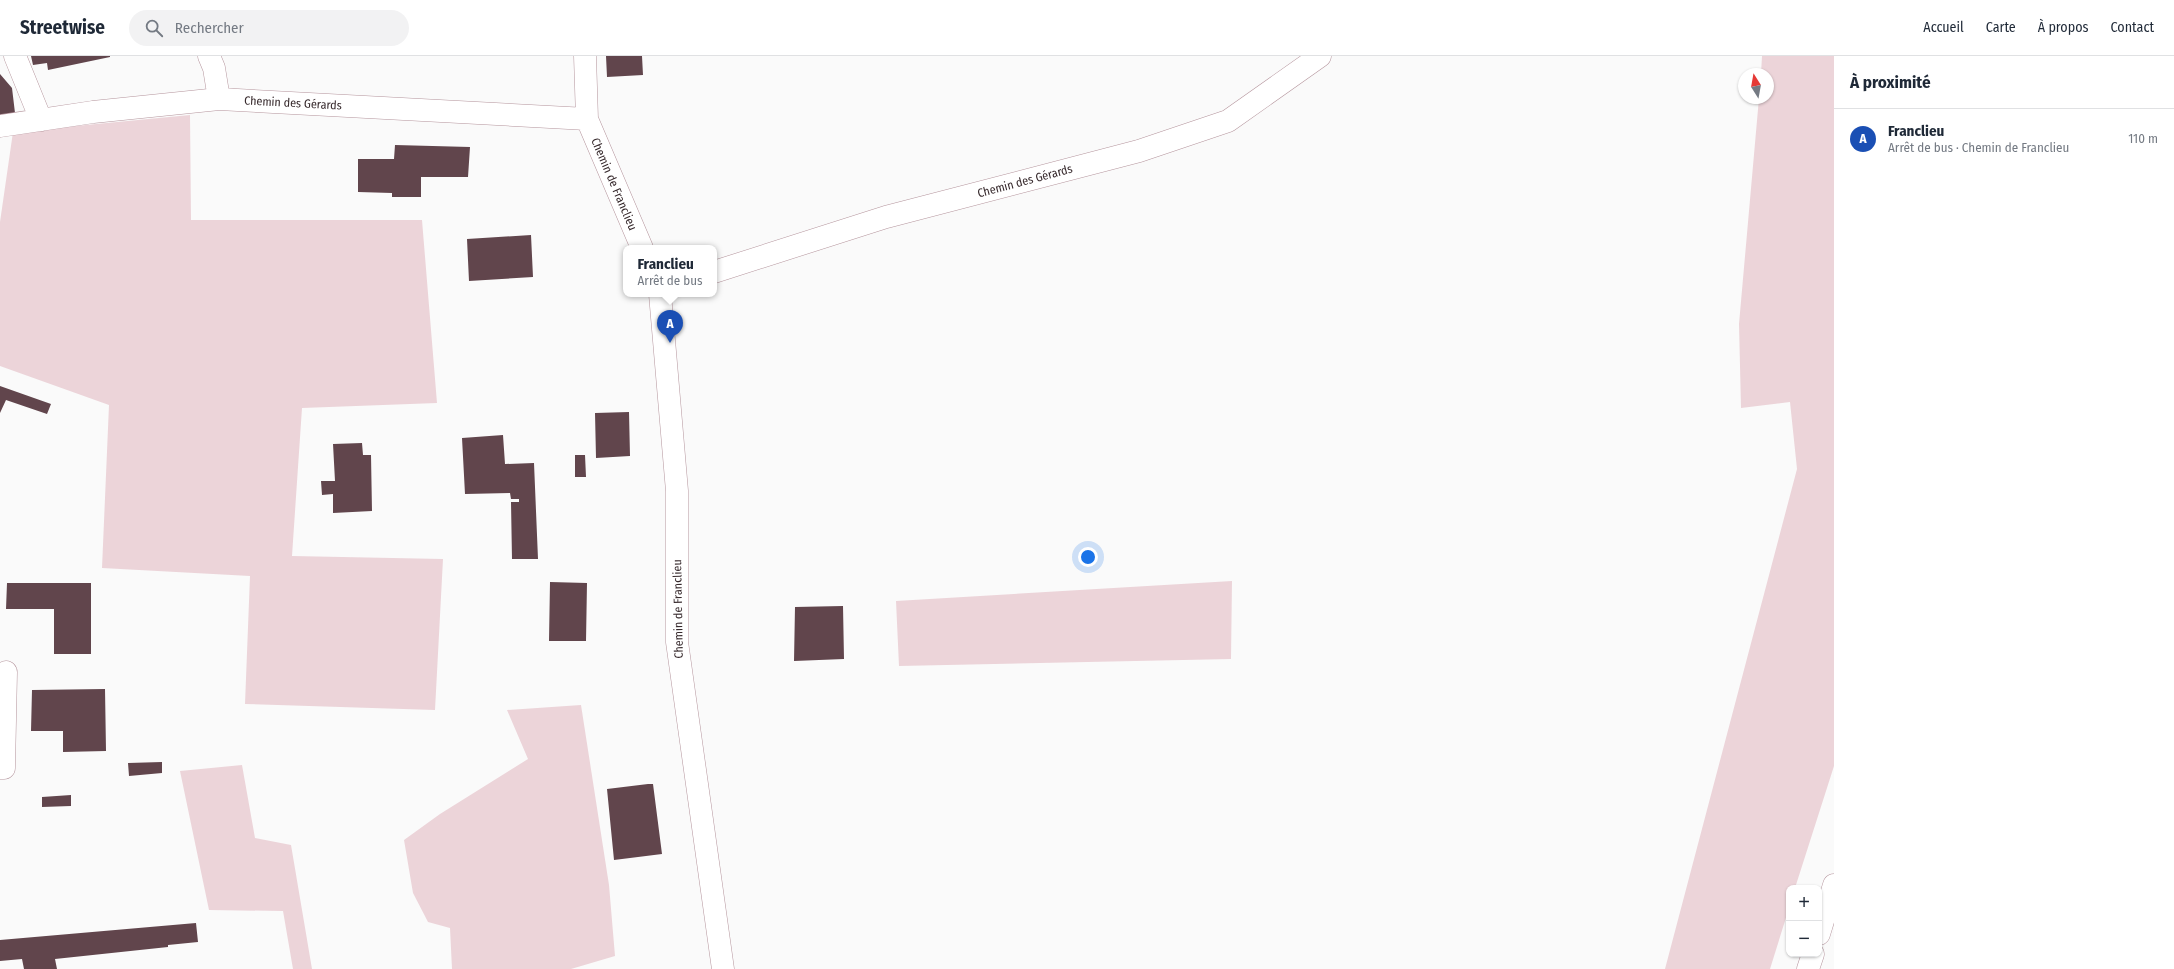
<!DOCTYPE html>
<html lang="fr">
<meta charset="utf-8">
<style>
body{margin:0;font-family:"Fira Sans Condensed",sans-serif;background:#f2f2f3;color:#1f2937}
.controls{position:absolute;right:12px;bottom:12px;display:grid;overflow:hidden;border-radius:8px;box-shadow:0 1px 3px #0004}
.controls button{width:36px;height:36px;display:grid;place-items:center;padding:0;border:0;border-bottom:1px solid #e0e1e3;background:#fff;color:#1f2937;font:20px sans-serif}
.compass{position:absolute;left:1738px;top:12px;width:36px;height:36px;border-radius:50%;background:#fff;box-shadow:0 1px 3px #0004;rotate:349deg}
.you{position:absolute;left:1088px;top:501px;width:14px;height:14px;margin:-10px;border:3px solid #fff;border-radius:50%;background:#1a73e8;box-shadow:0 0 0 6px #1a73e833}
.badge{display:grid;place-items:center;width:26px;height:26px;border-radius:50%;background:#7c3aed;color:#fff;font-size:13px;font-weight:700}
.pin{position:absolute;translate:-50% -33px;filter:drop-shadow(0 1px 2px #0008)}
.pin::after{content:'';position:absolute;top:21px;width:14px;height:12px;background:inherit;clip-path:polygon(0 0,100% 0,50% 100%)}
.popup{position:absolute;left:623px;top:189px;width:94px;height:52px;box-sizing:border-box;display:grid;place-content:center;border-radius:8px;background:#fff;filter:drop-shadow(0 1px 3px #0005);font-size:13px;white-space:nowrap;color:#747a83}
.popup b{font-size:15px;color:#1f2937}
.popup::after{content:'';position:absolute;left:50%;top:100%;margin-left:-8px;border:8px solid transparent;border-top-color:#fff}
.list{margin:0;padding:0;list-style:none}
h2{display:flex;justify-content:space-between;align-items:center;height:52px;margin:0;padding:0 16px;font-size:17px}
h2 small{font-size:13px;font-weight:400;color:#747a83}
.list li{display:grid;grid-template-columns:26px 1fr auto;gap:12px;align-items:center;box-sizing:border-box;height:60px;padding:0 16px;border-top:1px solid #e0e1e3}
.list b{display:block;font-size:15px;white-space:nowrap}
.list p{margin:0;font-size:13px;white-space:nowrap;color:#747a83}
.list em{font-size:13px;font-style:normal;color:#747a83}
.icon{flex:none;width:22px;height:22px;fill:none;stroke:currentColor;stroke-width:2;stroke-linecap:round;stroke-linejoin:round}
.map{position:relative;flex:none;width:1834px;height:913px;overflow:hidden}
header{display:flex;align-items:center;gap:24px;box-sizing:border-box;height:56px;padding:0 20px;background:#fff;border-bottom:1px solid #e0e1e3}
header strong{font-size:19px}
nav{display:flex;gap:22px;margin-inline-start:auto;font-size:14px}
.search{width:280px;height:36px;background:#f2f2f3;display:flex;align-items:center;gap:10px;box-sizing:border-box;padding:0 14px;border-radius:22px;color:#747a83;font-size:15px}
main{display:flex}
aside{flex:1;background:#fff}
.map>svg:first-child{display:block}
.green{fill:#ecd4d9}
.building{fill:#61454c}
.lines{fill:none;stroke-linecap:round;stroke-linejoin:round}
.minor-casing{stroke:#b5959d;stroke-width:23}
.highway-casing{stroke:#b5959d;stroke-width:23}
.minor{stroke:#fff;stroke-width:22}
.highway{stroke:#fff;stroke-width:22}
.labels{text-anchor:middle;stroke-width:4;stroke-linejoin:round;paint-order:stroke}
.street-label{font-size:12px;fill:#372a2d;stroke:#fff}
</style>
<header>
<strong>Streetwise</strong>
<div class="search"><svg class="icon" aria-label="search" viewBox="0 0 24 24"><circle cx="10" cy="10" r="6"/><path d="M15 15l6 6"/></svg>Rechercher</div>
<nav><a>Accueil</a><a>Carte</a><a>À propos</a><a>Contact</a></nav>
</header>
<main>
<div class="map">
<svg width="1834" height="913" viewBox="0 0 1834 913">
<rect width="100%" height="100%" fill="#fafafa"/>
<path class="green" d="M1762 0H1834V710L1795 832H1789V852L1770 913H1665L1797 413 1790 346 1741 352 1739 268 1759 42H1768V18H1761Z
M190 59 191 164H422L437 347 302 352 292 500 443 503 435 654 245 648 250 520 102 512 109 349 0 310V166L13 76Z
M1232 525 1231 603 899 610 896 545Z
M581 649 609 829 615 900 571 913H452L450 872 428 866 413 837 404 784 440 758 528 703 507 654Z
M242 709 255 782 291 789 312 913H293L283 855 209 854 180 715Z"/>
<path class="building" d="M31 0H110V1L48 14 47 7 33 9Z
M606 0H642L643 19 607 21Z
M0 18 12 32 15 57 0 60Z
M395 89 470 91 468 121H421V141H392V137L358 136V103H394Z
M531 179 533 221 469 225 467 183Z
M0 330 51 348 47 358 6 344 0 357Z
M629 356 630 400 596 402 595 357Z
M503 379 505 408 534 407 538 503H512L511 446H519V443H511L510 437 465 438 462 382Z
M362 387 363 399H371L372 455 333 457V438L322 439 321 425H335L333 388Z
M575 399H585L586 421H575Z
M550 526 587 527 586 585H549Z
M7 527H91V598H54V553H6Z
M843 550 844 603 794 605 795 551Z
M105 633 106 695 63 696V675H31L32 634Z
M162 706V717L129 720 128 707Z
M648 728H653L662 798 614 804 607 733Z
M71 739V750L42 751V741Z
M196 867 198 886 168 889V891L55 903 57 913H24L22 903 0 905V884Z"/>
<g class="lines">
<g class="minor-casing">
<path id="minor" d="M15 0 41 64
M209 0 214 12 219 43
M585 0 587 63 642 192
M0 70 93 56 219 43 587 63
M714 216 886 161 1139 95 1228 65 1320 0
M660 238 677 435V586L723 913
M0 712H4L6 616"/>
</g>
<g class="highway-casing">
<path id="highway" d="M1819 878 1834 829
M1808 913 1813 898"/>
</g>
<use href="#minor" class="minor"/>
<use href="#highway" class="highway"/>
</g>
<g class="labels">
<g class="street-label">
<text transform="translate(293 47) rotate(3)" y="4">Chemin des Gérards</text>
<text transform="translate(1025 125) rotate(-15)" y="4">Chemin des Gérards</text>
<text transform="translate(614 128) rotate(67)" y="4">Chemin de Franclieu</text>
<text transform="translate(678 553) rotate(-91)" y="4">Chemin de Franclieu</text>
</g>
</g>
</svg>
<div class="controls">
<button>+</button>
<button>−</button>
</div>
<svg class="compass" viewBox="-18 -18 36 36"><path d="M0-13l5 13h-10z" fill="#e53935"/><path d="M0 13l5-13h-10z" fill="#747a83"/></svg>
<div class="you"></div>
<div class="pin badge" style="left:670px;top:287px;background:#1a4fb4">A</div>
<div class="popup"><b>Franclieu</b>Arrêt de bus</div>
</div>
<aside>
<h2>À proximité<small></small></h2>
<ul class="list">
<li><span class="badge" style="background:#1a4fb4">A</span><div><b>Franclieu</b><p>Arrêt de bus · Chemin de Franclieu</p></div><em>110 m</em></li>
</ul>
</aside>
</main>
